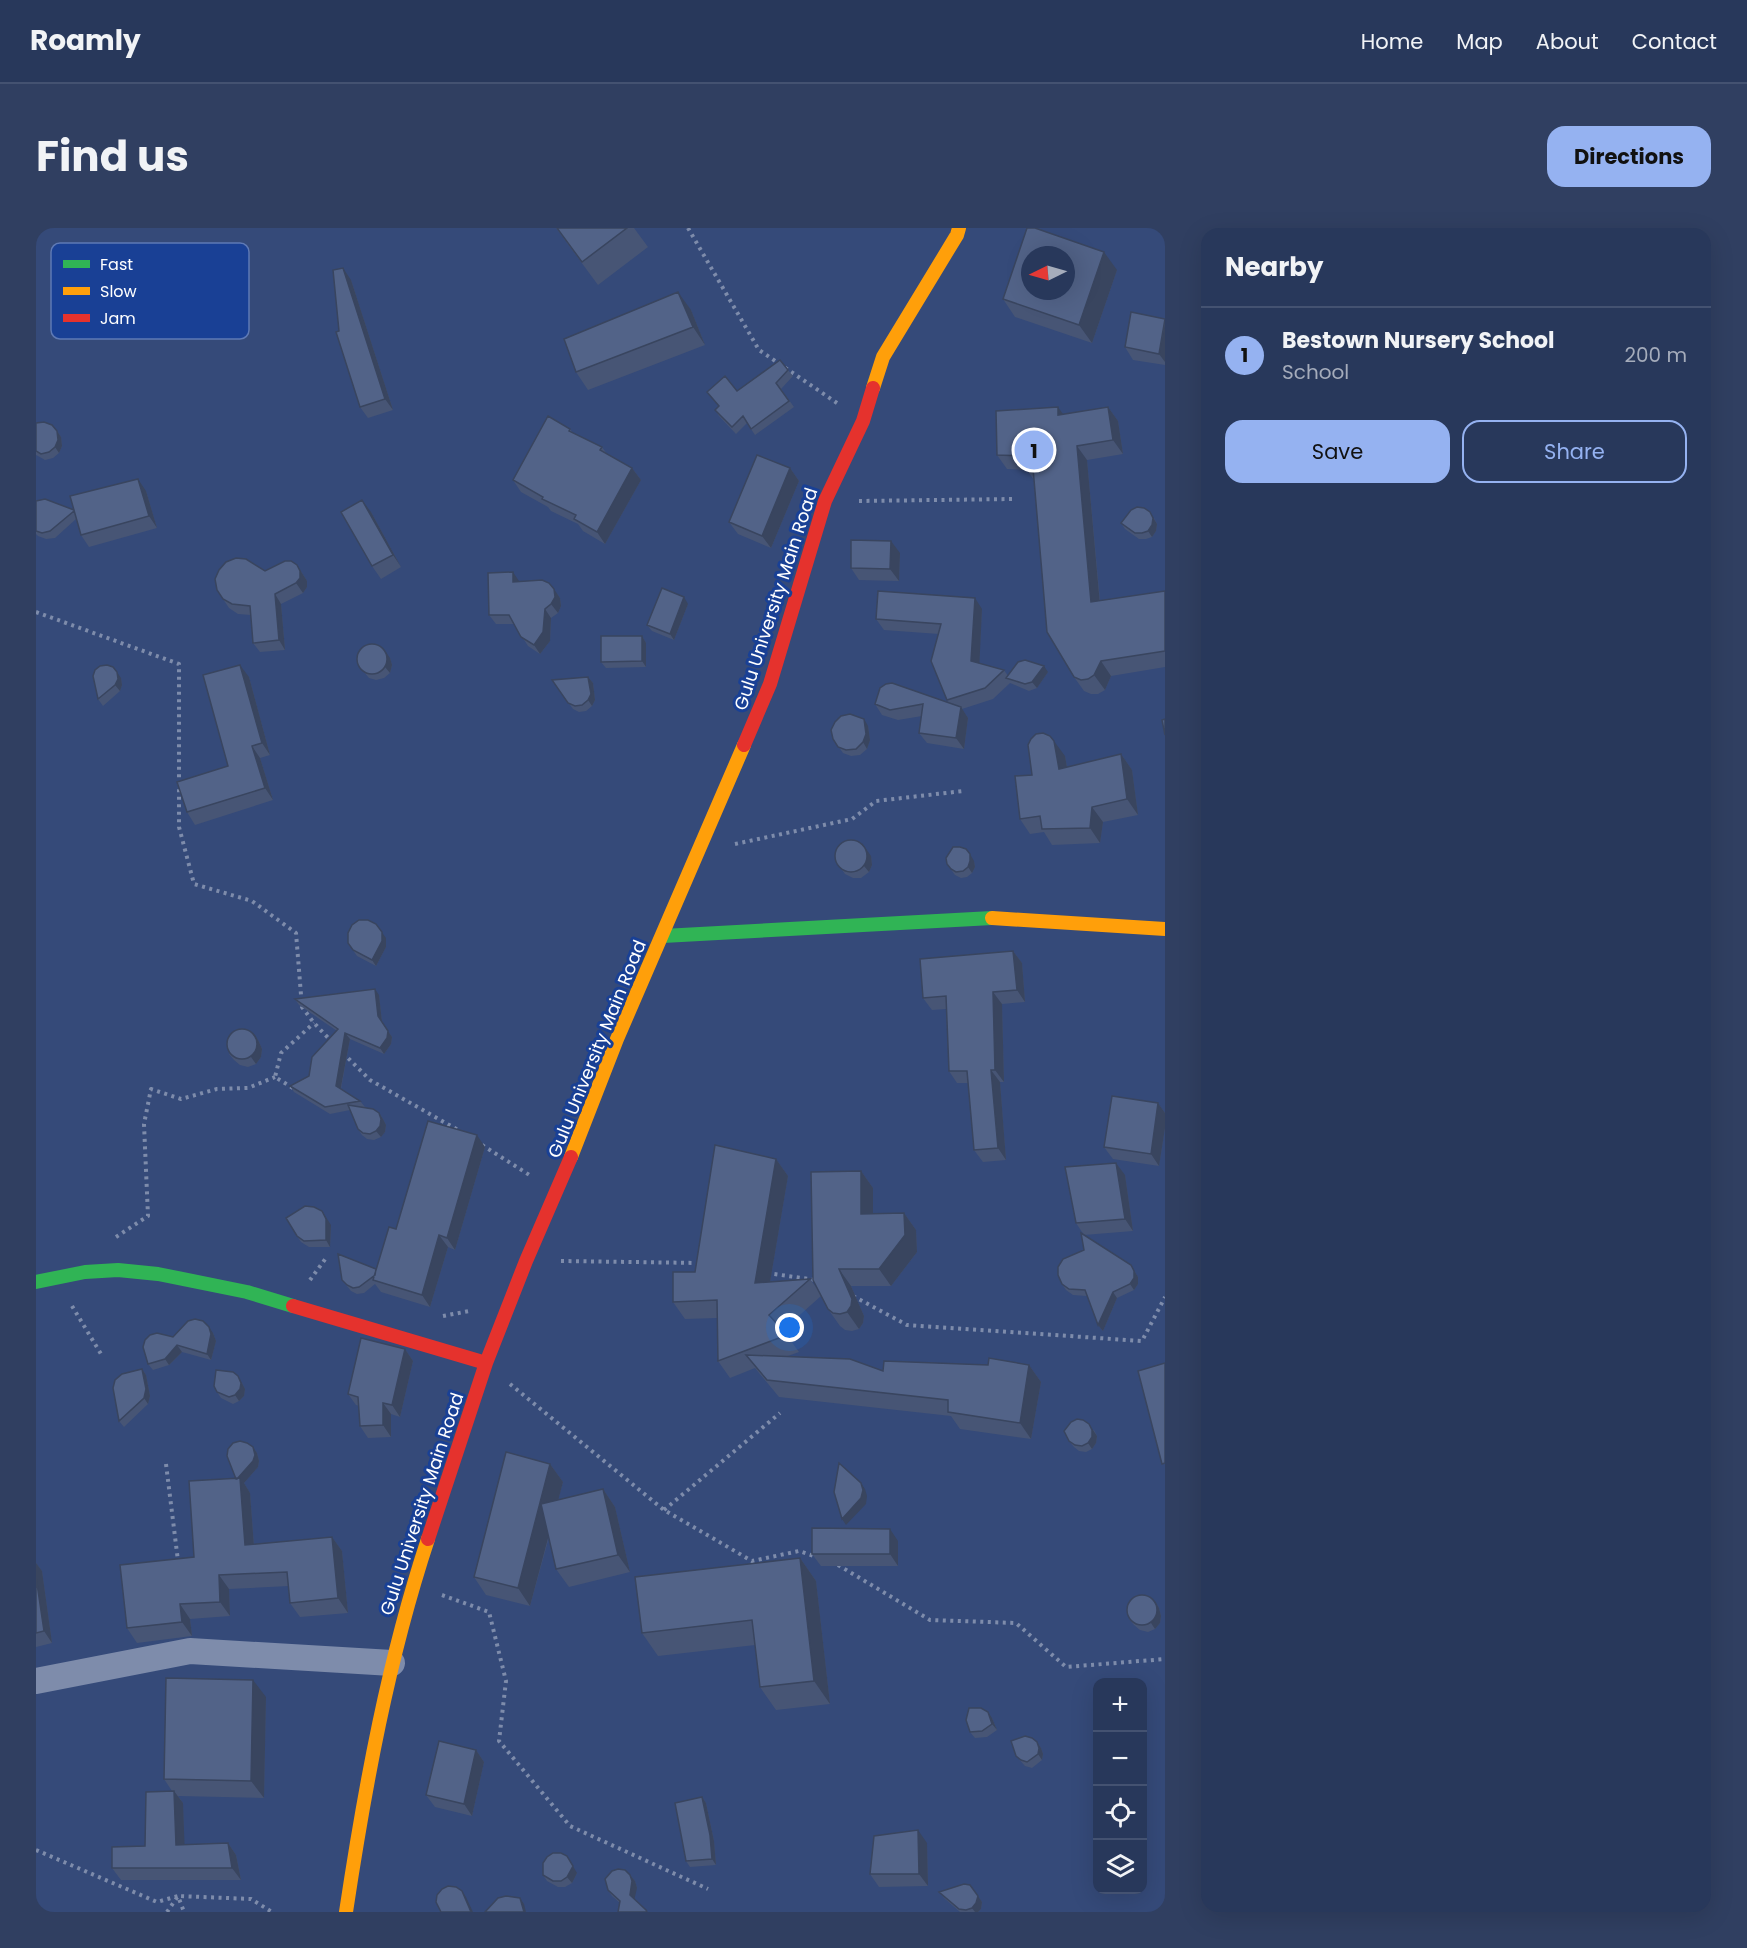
<!DOCTYPE html>
<meta charset="utf-8">
<style>
body{margin:0;font-family:Poppins,sans-serif;background:#303f61;color:#f1f3f6}
.controls{position:absolute;right:18px;bottom:18px;display:grid;overflow:hidden;border-radius:12px;box-shadow:0 6px 24px #0002}
.controls button{width:54px;height:54px;display:grid;place-items:center;padding:0;border:0;border-bottom:2px solid #445271;background:#28385b;color:#f1f3f6;font:30px sans-serif}
.compass{position:absolute;left:985px;top:18px;width:54px;height:54px;border-radius:50%;background:#28385b;box-shadow:0 6px 24px #0002;rotate:265deg}
.you{position:absolute;left:754px;top:1100px;width:21px;height:21px;margin:-15px;border:4px solid #fff;border-radius:50%;background:#1a73e8;box-shadow:0 0 0 9px #1a73e833}
.badge{display:grid;place-items:center;width:39px;height:39px;border-radius:50%;background:#95b2f1;color:#111;font-size:20px;font-weight:700}
.pin{position:absolute;translate:-50% -50%;border:3px solid #fff;box-shadow:0 2px 6px #0006}
.list{margin:0;padding:0;list-style:none}
h2{display:flex;justify-content:space-between;align-items:center;height:78px;margin:0;padding:0 24px;font-size:26px}
h2 small{font-size:20px;font-weight:400;color:#a5acbb}
.list li{display:grid;grid-template-columns:39px 1fr auto;gap:18px;align-items:center;box-sizing:border-box;height:96px;padding:0 24px;border-top:2px solid #445271}
.list b{display:block;font-size:22px;white-space:nowrap}
.list p{margin:0;font-size:20px;white-space:nowrap;color:#a5acbb}
.list em{font-size:20px;font-style:normal;color:#a5acbb}
.actions{display:flex;gap:12px;padding:18px 24px}
.actions a{flex:1;padding:14px 0;border:2px solid #95b2f1;border-radius:18px;text-align:center;font-size:21px;color:#95b2f1}
.actions .main{background:#95b2f1;color:#111}
.icon{flex:none;width:33px;height:33px;fill:none;stroke:currentColor;stroke-width:2;stroke-linecap:round;stroke-linejoin:round}
.map{position:relative;flex:none;width:1129px;height:1684px;overflow:hidden;border-radius:18px}
header{display:flex;align-items:center;gap:36px;box-sizing:border-box;height:84px;padding:0 30px;background:#28385b;border-bottom:2px solid #445271}
header strong{font-size:28px}
nav{display:flex;gap:33px;margin-inline-start:auto;font-size:21px}
.intro{display:flex;align-items:center;justify-content:space-between;box-sizing:border-box;height:144px;padding:0 36px}
h1{margin:0;font-size:42px}
.button{padding:15px 27px;border-radius:18px;background:#95b2f1;color:#111;font-size:21px;font-weight:700}
main{display:flex;gap:36px;padding:0 36px}
aside{flex:1;background:#28385b;border-radius:18px;box-shadow:0 6px 24px #0002}
.map>svg:first-child{display:block}
.lines{fill:none;stroke-linecap:round;stroke-linejoin:round}
.path{stroke:#7e8cab;stroke-width:4;stroke-dasharray:3 4.5;stroke-linecap:butt}
.street{stroke:#7e8cab;stroke-width:26}
.fast{stroke:#30b455;stroke-width:14}
.slow{stroke:#ff9f0a;stroke-width:14}
.jam{stroke:#e5322d;stroke-width:14}
.wall{fill:#475575}
.shaded-wall{fill:#39455f}
.building{fill:#526388;stroke:#39455f;stroke-width:1.5;fill-rule:evenodd}
.labels{text-anchor:middle;stroke-width:6;stroke-linejoin:round;paint-order:stroke}
.street-label{font-size:18px;fill:#fff;stroke:#194095}
.key{fill:#194095;stroke:#5e79b5;stroke-width:1.5}
.key-label{font-size:16px;fill:#fff}
</style>
<header>
<strong>Roamly</strong>
<nav><a>Home</a><a>Map</a><a>About</a><a>Contact</a></nav>
</header>
<div class="intro"><h1>Find us</h1><a class="button">Directions</a></div>
<main>
<div class="map">
<svg width="1129" height="1684" viewBox="0 0 1129 1684">
<rect width="100%" height="100%" fill="#354a79"/>
<g class="lines">
<path class="path" d="M652 0 723 122 801 175
M823 273 977 271
M0 384 143 436V599L158 656 216 673 260 705 266 779 278 795 295 813
M699 616 816 591 840 573 927 563
M307 825 334 852 422 902
M257 860 239 849 245 825 278 795
M446 917 495 948
M80 1009 112 988 108 896 115 861 145 871 181 861 212 860 239 849
M525 1033 664 1035
M731 1045 780 1052
M274 1052 290 1030
M817 1068 871 1097 1106 1113 1129 1069
M36 1078 65 1126
M407 1088 433 1083
M474 1156 628 1282 716 1333 763 1323 781 1329
M130 1236 142 1333
M628 1282 744 1185
M802 1337 894 1392 980 1395 1030 1439 1129 1431
M406 1367 453 1384 470 1453 463 1513 534 1598 672 1661
M0 1622 121 1674 142 1668 148 1684
M131 1684 142 1668 215 1671 236 1684"/>
<path class="street" d="M0 1453 154 1423 356 1435"/>
<path class="fast" d="M627 708 956 690
M0 1054 49 1044 82 1042 122 1046 211 1064 257 1078"/>
<path class="slow" d="M837 160 847 129 921 7 923 0
M956 690 1129 701
M535 929 581 811 708 517
M310 1684C329 1558 352 1432 392 1311"/>
<path class="jam" d="M708 517 734 456 789 273 827 193 837 160
M257 1078 450 1135
M392 1311 450 1135 490 1033 535 929"/>
</g>
<path class="wall" d="M520 0H598L612 19 562 57Z
M1081 42 1056 115 979 89 967 71Z
M315 52 357 182 332 190 324 179 303 103Z
M655 82 669 117 552 162 540 144Z
M1129 91V137L1097 132 1089 119Z
M752 142 757 148 745 161 758 179 719 207 711 195 700 206 683 188 679 182 683 179 671 164 701 163Z
M1072 179 1082 193 1087 226 1051 232 1064 373 1129 363V439L1075 448 1069 462 1062 466H1055L1048 463 1038 449 998 252 991 242 971 241 961 227 1027 186Z
M0 195 21 203 25 209 26 218 23 225 17 230 9 232 2 228 0 227Z
M534 201 537 205 566 219 571 226 596 240 605 252 569 316 547 303 542 296 515 283 512 279 485 264 477 252Z
M754 240 763 253 735 320 702 306 693 294Z
M110 263 121 300 53 319 45 307 40 291 19 310 10 311 2 308 0 306V272L38 282Z
M335 284 365 339 345 351 336 338Z
M1118 290 1121 296 1120 303 1116 309 1110 311H1103L1089 301 1085 295Z
M864 325 863 353 823 352 815 340Z
M261 337 271 353V359L267 365 245 376 249 422 224 424 217 415 215 387 202 386 193 380 181 362 229 343Z
M483 354 513 355 524 370 525 378 522 385 515 390 514 413 504 426 492 418 478 396H460L453 387Z
M652 376 638 412 616 403 611 397Z
M946 381 943 435 968 442 972 448 1012 444 1001 460 993 463 974 455 957 471 926 481 932 490 928 521 891 515 883 505 886 488 862 492 846 487 839 476 913 475 911 472 903 406 848 402 840 391Z
M606 408 610 415V439L570 440 565 434Z
M354 430 356 437 354 445 348 450 340 452 333 450 323 438Z
M213 449 234 527 224 530 237 572 159 597 151 584 192 538Z
M552 449 557 455 559 472 556 478 550 483 543 484 537 481 516 452Z
M85 450 86 457 84 463 67 478 62 471Z
M832 498 834 512 831 521 824 527 815 528 807 525 797 511Z
M1085 526 1096 542 1102 587 1067 594 1064 615 1016 617 1008 604 994 606 984 591 996 547 1029 528 1031 539Z
M835 628 836 637 833 644 825 650H817L809 646 804 639Z
M938 633 939 639 936 645 931 649 925 650 919 647 911 636Z
M350 710V719L340 738 321 728 312 715Z
M977 723 986 735 989 774 966 776 968 854H964L970 932 947 934 938 922 932 855H921L913 843 910 781 896 782 887 770Z
M343 767 346 794 356 809 355 816 348 826 314 811 305 861 324 873 329 879 343 885 347 891 350 897 349 904 345 909 338 912 331 911 326 907 322 901 314 882 294 886 258 864 254 858 273 848 301 803 263 777 259 771Z
M219 807 223 814 226 821 225 829 220 836 212 839 204 837 198 832 193 826Z
M1122 875 1129 885V900L1123 938 1077 931 1068 919Z
M449 919 419 1022 412 1019 394 1079 345 1064 339 1056 328 1065 321 1066 315 1063 306 1052 340 1041 360 1001Z
M740 931 752 948 734 1054 774 1051 785 1066 825 943 837 960V986L868 985 880 1002 881 1024 855 1058H815L828 1088 827 1095 823 1101 816 1103 809 1102 804 1098 792 1081 785 1068 747 1102 763 1124 749 1129 847 1143 952 1137H993L1005 1154 995 1211 924 1201 915 1188 743 1169 719 1140 694 1150 682 1133 681 1090 649 1091 637 1074 659 1044Z
M1089 947 1097 1003 1048 1007 1095 1037 1102 1049V1056L1098 1062 1081 1070 1067 1103 1062 1097 1051 1068 1037 1067 1030 1062 1026 1056 1048 1022V1007L1040 995Z
M295 997 294 1019H273L265 1014 261 1008Z
M177 1105 180 1113 175 1132 146 1124 133 1137 117 1142 112 1136 137 1109Z
M369 1121 377 1133 364 1189 355 1186V1209L332 1210 324 1198 323 1178 320 1177 312 1166Z
M106 1141 110 1147 114 1168 112 1176 88 1199 83 1193Z
M206 1155 209 1161 208 1168 203 1173 197 1176 185 1170 181 1164Z
M1058 1202 1061 1208 1060 1215 1056 1221 1050 1224 1043 1223 1038 1219 1033 1213Z
M217 1219 221 1225 223 1233 222 1239 208 1255 214 1265 218 1317 296 1309 306 1323 312 1385 264 1389 254 1375 253 1358 193 1361 194 1388 154 1391 156 1408 101 1415 91 1400 158 1329Z
M514 1236 527 1254 522 1272 567 1261 579 1279 594 1344 533 1359 520 1341 513 1309 494 1378 450 1367 438 1349Z
M862 1313V1338H785L776 1326Z
M764 1330 780 1353 794 1476 740 1482 724 1459 719 1417 622 1428 606 1405Z
M0 1335 6 1343 16 1415 0 1419Z
M1119 1373 1123 1380 1125 1388 1124 1395 1119 1401 1112 1404 1104 1402 1098 1397 1093 1391Z
M230 1469 228 1570 142 1568 147 1575 148 1617 192 1615 200 1627 205 1652H85L76 1640 109 1618 136 1563 128 1551Z
M956 1490 961 1502 951 1509 939 1510 934 1504Z
M1001 1514 1005 1520 1007 1526 1006 1532 996 1540 989 1538 980 1528Z
M440 1522 448 1534 436 1588 399 1579 390 1567Z
M666 1569 670 1575 678 1613 680 1637 654 1639 650 1633Z
M891 1615 892 1658 843 1659 834 1646Z
M541 1645 536 1655 529 1659H522L511 1653 507 1647Z
M594 1647 599 1653 601 1660 584 1675 576 1668 572 1662Z
M934 1657 946 1674 945 1681 942 1684H924L908 1670 903 1664Z"/>
<path class="shaded-wall" d="M1068 24 1081 42 1056 115 1043 97Z
M307 40 315 52 357 182 349 171Z
M642 64 655 82 669 117 657 99Z
M1129 95V134L1123 126Z
M1022 179 1032 193 1022 187Z
M1072 179 1082 193 1087 226 1077 212Z
M21 203 25 209 26 218 23 225 19 219Z
M1041 218 1051 232 1065 388 1055 374Z
M596 240 605 252 569 316 561 304Z
M754 240 763 253 735 320 726 308Z
M102 251 110 263 121 300 113 288Z
M326 272 335 284 365 339 357 327Z
M1114 284 1121 296 1120 303 1116 309 1112 303Z
M855 313 864 325 863 353 854 341Z
M261 337 271 353V359L267 365 260 355Z
M477 344 483 353V363L477 354Z
M518 361 524 370 525 378 522 385 515 376Z
M239 366 245 376 249 422 243 412Z
M648 369 652 376 638 412 634 406Z
M939 370 946 381 943 444 935 433Z
M509 381 515 390 514 413 504 426 498 417Z
M606 408 610 415V439L606 433Z
M350 424 354 430 356 437 354 445 349 439Z
M1065 433 1075 448 1069 462 1058 447Z
M204 437 213 449 234 527 226 515Z
M1008 438 1012 444 1001 460 996 454Z
M81 444 85 450 86 457 84 463 79 457Z
M552 449 557 455 559 472 556 478 552 472Z
M925 479 932 490 928 521 920 510Z
M828 491 832 498 834 512 831 521 827 514Z
M1018 513 1029 528 1034 557 1023 541Z
M216 518 224 530 237 572 229 560Z
M1085 526 1096 542 1102 587 1091 571Z
M1056 579 1067 594 1064 615 1054 600Z
M826 615 835 628 836 637 833 644 828 638Z
M934 626 938 633 939 639 936 645 932 639Z
M340 696 350 710V719L340 738 336 732Z
M977 723 986 735 989 774 981 762Z
M339 761 343 767 346 794 356 809 355 816 348 826 344 820 342 788Z
M957 764 966 776 968 854 959 842Z
M309 805 314 811 304 864 300 858Z
M219 807 223 814 226 821 225 829 220 836 215 829Z
M955 842 964 854 970 932 962 920Z
M1122 875 1129 885V900L1123 938 1115 926Z
M343 885 347 891 350 897 349 904 345 909 340 903Z
M441 907 449 919 419 1022 411 1010Z
M740 931 752 948 731 1072 719 1055Z
M1080 935 1089 947 1097 1003 1089 991Z
M825 943 837 960V1003L825 986Z
M286 983 295 997 294 1019 290 1012Z
M868 985 880 1002 881 1024 855 1058 843 1041Z
M403 1007 412 1019 394 1079 386 1067Z
M1095 1037 1102 1049V1056L1098 1062 1094 1056Z
M803 1041 815 1058 828 1088 827 1095 823 1101 811 1084Z
M1077 1064 1081 1070 1067 1103 1062 1097Z
M173 1099 177 1105 180 1113 175 1132 171 1126Z
M141 1117 146 1124 133 1137 129 1131Z
M369 1121 377 1133 364 1189 356 1177Z
M993 1137 1005 1154 995 1211 984 1195Z
M106 1141 110 1147 114 1168 112 1176 108 1170Z
M202 1148 206 1155 209 1161 208 1168 203 1173 199 1167Z
M347 1175 355 1186V1209L347 1197Z
M1053 1196 1061 1208 1060 1215 1056 1221 1052 1215Z
M217 1219 221 1225 223 1233 222 1239 208 1255 214 1265 219 1332 209 1317 200 1252Z
M514 1236 527 1254 494 1378 482 1360Z
M825 1255 829 1261 831 1268 830 1276 810 1297 806 1291Z
M567 1261 579 1279 594 1344 582 1327Z
M854 1301 862 1313V1338L854 1326Z
M296 1309 306 1323 312 1385 302 1370Z
M764 1330 780 1353 794 1476 778 1453Z
M0 1335 6 1343 16 1415 8 1403 0 1349Z
M183 1347 193 1361 194 1388 184 1374Z
M1119 1373 1123 1380 1125 1388 1124 1395 1119 1401 1115 1395Z
M144 1376 154 1391 156 1408 146 1394Z
M217 1452 230 1469 228 1570 215 1553Z
M952 1484 956 1490 961 1502 956 1496Z
M1001 1514 1005 1520 1007 1526 1006 1532 1002 1526Z
M440 1522 448 1534 436 1588 428 1576Z
M138 1563 147 1575 149 1629 140 1617Z
M666 1569 670 1575 678 1613 680 1637 676 1631Z
M882 1602 891 1615 892 1658 883 1646Z
M192 1615 200 1627 205 1652 196 1640Z
M531 1628 541 1645 536 1655 531 1649Z
M594 1647 599 1653 601 1660 598 1673 594 1667Z
M426 1663 430 1669 437 1684H435Z
M942 1668 946 1674 945 1681 942 1684H939L936 1680Z
M484 1670 488 1676 490 1684H488Z"/>
<path class="building" d="M521 0H591L546 34Z
M991 0H999L1068 24 1043 97 967 71ZM994 27H1030V63H994Z
M307 40 349 171 324 179 300 104 303 103 297 42Z
M642 64 657 99 540 144 528 111Z
M1095 84 1129 91 1123 126 1089 119Z
M744 132 752 142 740 155 753 173 715 201 707 188 696 199 679 182 683 178 671 164 689 148 701 163Z
M1022 179V187L1072 179 1077 212 1041 218 1055 374 1129 363V423L1065 433 1058 447 1052 451 1045 452 1038 449 1011 404 997 240 990 241 991 228 961 227 960 183Z
M512 188 534 201 533 203 566 219 564 222 596 240 561 304 538 291 540 287 506 271 507 269 477 252Z
M8 194 16 197 21 203 22 212 19 219 13 224 5 226 0 223V195Z
M721 227 754 240 726 308 693 294Z
M102 251 113 288 45 307 34 268Z
M9 271 38 282V283L14 303 6 305 0 303V273Z
M326 272 357 327 336 338 305 284Z
M1101 279 1108 280 1114 284 1117 290 1116 297 1112 303 1106 305H1099L1085 295 1095 282Z
M815 312 855 313 854 341 815 340Z
M200 330 210 331 229 343 249 333H255L261 337 264 343V350L260 355 239 366 243 412 217 415 214 378 196 376 187 371 181 362 179 351 183 342 190 334Z
M477 344V354L506 352 513 355 518 361 519 369 515 376 509 381 507 404 498 417 485 409 473 387H453L452 345Z
M626 360 648 369 634 406 611 397Z
M842 363 939 370 935 433 968 442 949 460 911 472 895 433 905 396 840 391Z
M565 408H606V433L565 434Z
M321 431a15 15 0 1 1 30 0a15 15 0 1 1-30 0Z
M989 432 1008 438 996 454 989 456 970 450 982 434Z
M71 437 77 439 81 444 82 451 79 457 62 471 57 448 59 442 64 438Z
M204 437 226 515 216 518 229 560 151 584 141 554 192 538 167 447Z
M552 449 555 466 552 472 546 477 539 478 532 475 516 452Z
M856 455 925 479 920 510 883 505 887 476 854 482 839 476 844 460 850 456Z
M814 486 828 491 830 506 827 514 820 521 810 522 802 519 797 511 795 502 799 494 805 488Z
M1129 491V507L1126 492Z
M1007 505 1014 508 1018 513 1023 541 1085 526 1091 571 1056 579 1054 600 1006 601 1004 588 984 591 979 548 996 547 992 517 995 511 1000 506Z
M799 628a16 16 0 1 1 32 0a16 16 0 1 1-32 0Z
M917 619H924L930 621 934 626V633L932 639 927 643 920 644 915 641 911 636 910 630Z
M323 692H332L340 696 346 704V713L336 732 317 722 312 715V705L316 697Z
M977 723 981 762 957 764 959 842H955L962 920 938 922 931 843H913L910 768 887 770 884 731Z
M339 761 342 788 352 803 351 810 344 820 309 805 300 858 324 873 289 879 254 858 273 848 276 829 302 801 259 771Z
M191 816a15 15 0 1 1 30 0a15 15 0 1 1-30 0Z
M1076 868 1122 875 1115 926 1068 919Z
M312 877 337 881 343 885 345 891 344 898 340 903 334 906 327 905 322 901Z
M392 893 441 907 411 1010 403 1007 386 1067 337 1052 353 999 360 1001Z
M679 917 740 931 719 1055 774 1051 733 1087 751 1107 682 1133 681 1072 637 1074V1044H659Z
M1080 935 1089 991 1040 995 1029 939Z
M825 943V986L868 985 869 1007 843 1041H803L816 1071 815 1078 811 1084 804 1086 797 1085 792 1081 777 1052 775 944Z
M269 978 278 979 286 983 290 991V1012L268 1013 261 1008 250 990Z
M1045 1005 1095 1037 1098 1043V1050L1094 1056 1077 1064 1062 1097 1049 1062 1033 1061 1026 1056 1022 1047V1039L1027 1031 1048 1022Z
M302 1026 340 1041 339 1047 323 1059 317 1060 311 1057 306 1052Z
M159 1091 167 1093 173 1099 175 1106 171 1126 141 1117 129 1131 112 1136 107 1119 109 1112 114 1107 121 1105 137 1109 152 1093Z
M325 1110 369 1121 356 1177 347 1175V1197L324 1198 322 1169 312 1166Z
M710 1127 814 1131 847 1143 848 1133 952 1137 953 1130 993 1137 984 1195 912 1184V1172L731 1152Z
M1129 1135V1235L1126 1236 1102 1143Z
M106 1141 110 1161 108 1170 83 1193 77 1160 79 1152 86 1146Z
M180 1142 197 1144 202 1148 205 1155 204 1161 199 1167 193 1169 181 1164 178 1158Z
M1041 1191 1047 1192 1053 1196 1056 1202V1209L1052 1215 1046 1218 1039 1217 1033 1213 1028 1203 1035 1194Z
M204 1213 211 1215 217 1219 219 1227 217 1233 201 1251H200L191 1228 192 1221 197 1215Z
M470 1224 514 1236 482 1360 438 1349Z
M803 1235 825 1255 827 1262 825 1270 806 1291 798 1264Z
M204 1250 209 1317 296 1309 302 1370 254 1375 251 1344 183 1347 184 1374 144 1376 146 1394 91 1400 84 1337 158 1329 153 1253Z
M567 1261 582 1327 520 1341 505 1276Z
M776 1300 854 1301V1326H776Z
M764 1330 778 1453 724 1459 716 1392 606 1405 599 1349Z
M0 1349 8 1403 0 1405Z
M1091 1382a15 15 0 1 1 30 0a15 15 0 1 1-30 0Z
M130 1450 217 1452 215 1553 128 1551Z
M933 1480H945L952 1484 956 1496 946 1503 934 1504 930 1492Z
M989 1508 996 1510 1001 1514 1003 1520 1002 1526 991 1534 985 1532 980 1528 975 1513Z
M403 1513 440 1522 428 1576 390 1567Z
M138 1563 140 1617 192 1615 196 1640H76V1619L109 1618 110 1564Z
M666 1569 674 1607 676 1631 650 1633 639 1575Z
M882 1602 883 1646H834L838 1608Z
M517 1625H525L531 1628 537 1638 531 1649 525 1653H517L507 1647V1635L511 1629Z
M582 1641 589 1642 594 1647 596 1653 594 1667 610 1682 611 1684H582L584 1673 572 1662 569 1651 576 1643Z
M928 1656 934 1657 942 1668 940 1675 936 1680 930 1682 923 1681 903 1664Z
M412 1658 420 1659 426 1663 435 1684H405L400 1674 401 1667 406 1661Z
M470 1668 484 1670 488 1684H449L462 1670Z"/>
<g class="labels">
<g class="street-label">
<text transform="translate(740 371) rotate(-72)" y="6">Gulu University Main Road</text>
<text transform="translate(561 821) rotate(-68)" y="6">Gulu University Main Road</text>
<text transform="translate(386 1276) rotate(-72)" y="6">Gulu University Main Road</text>
</g>
</g>
<rect x="15" y="15" width="198" height="96" rx="9" class="key"/>
<rect x="27" y="32" width="27" height="8" fill="#30b455"/>
<rect x="27" y="59" width="27" height="8" fill="#ff9f0a"/>
<rect x="27" y="86" width="27" height="8" fill="#e5322d"/>
<g class="key-label">
<text x="64" y="42">Fast</text>
<text x="64" y="69">Slow</text>
<text x="64" y="96">Jam</text>
</g>
</svg>
<div class="controls">
<button>+</button>
<button>−</button>
<button><svg class="icon" aria-label="locate" viewBox="0 0 24 24"><circle cx="12" cy="12" r="6"/><path d="M12 2v4M12 18v4M2 12h4M18 12h4"/></svg></button>
<button><svg class="icon" aria-label="layers" viewBox="0 0 24 24"><path d="M12 4l9 5-9 5-9-5zM3 14l9 5 9-5"/></svg></button>
</div>
<svg class="compass" viewBox="-18 -18 36 36"><path d="M0-13l5 13h-10z" fill="#e53935"/><path d="M0 13l5-13h-10z" fill="#a5acbb"/></svg>
<div class="you"></div>
<div class="pin badge" style="left:998px;top:222px">1</div>
</div>
<aside>
<h2>Nearby<small></small></h2>
<ul class="list">
<li><span class="badge">1</span><div><b>Bestown Nursery School</b><p>School</p></div><em>200 m</em></li>
</ul>
<div class="actions"><a class="main">Save</a><a>Share</a></div>
</aside>
</main>
